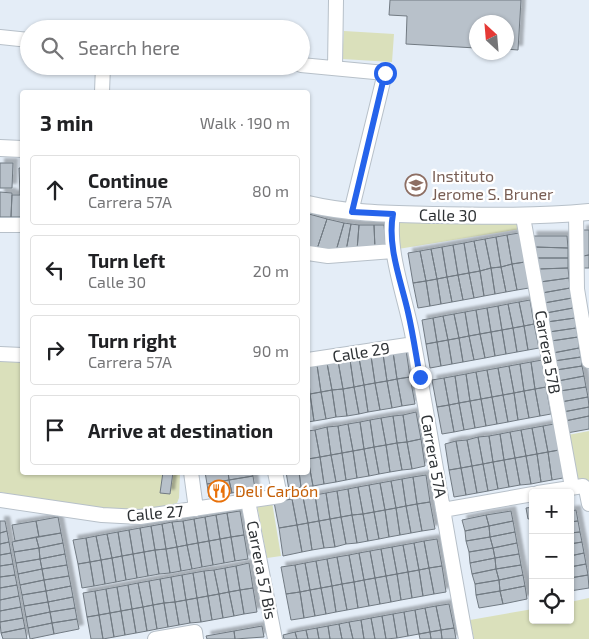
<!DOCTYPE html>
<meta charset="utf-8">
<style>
body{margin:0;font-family:"Exo 2",sans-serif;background:#f2f2f2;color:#202124}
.controls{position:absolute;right:15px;bottom:15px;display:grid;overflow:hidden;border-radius:5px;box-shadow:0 1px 4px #0004}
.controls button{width:45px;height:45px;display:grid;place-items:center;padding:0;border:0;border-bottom:1px solid #e0e0e0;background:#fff;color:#202124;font:25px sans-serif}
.compass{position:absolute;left:469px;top:15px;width:45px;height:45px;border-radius:50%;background:#fff;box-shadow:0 1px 4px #0004;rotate:334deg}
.stop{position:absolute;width:15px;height:15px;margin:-11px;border:4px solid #2563eb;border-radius:50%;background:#fff}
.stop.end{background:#2563eb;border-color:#fff;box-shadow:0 1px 5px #0008}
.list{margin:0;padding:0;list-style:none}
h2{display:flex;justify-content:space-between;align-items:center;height:65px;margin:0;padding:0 20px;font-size:21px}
h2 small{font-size:16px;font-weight:400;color:#757577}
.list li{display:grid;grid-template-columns:32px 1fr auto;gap:15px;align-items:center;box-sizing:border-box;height:70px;margin:0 10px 10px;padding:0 10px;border:1px solid #e0e0e0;border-radius:5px}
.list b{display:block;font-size:19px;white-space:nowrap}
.list p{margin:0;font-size:16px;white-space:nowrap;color:#757577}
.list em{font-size:16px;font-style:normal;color:#757577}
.icon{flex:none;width:28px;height:28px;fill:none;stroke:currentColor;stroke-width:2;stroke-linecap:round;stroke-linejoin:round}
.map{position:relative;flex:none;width:589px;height:639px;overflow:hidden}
.search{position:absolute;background:#fff;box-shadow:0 1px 4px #0004;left:20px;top:20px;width:290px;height:55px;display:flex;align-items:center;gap:12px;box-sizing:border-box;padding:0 18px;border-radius:28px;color:#757577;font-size:19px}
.panel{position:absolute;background:#fff;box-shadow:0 1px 4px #0004;left:20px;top:90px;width:290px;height:385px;border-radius:5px}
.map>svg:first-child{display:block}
.green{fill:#dae0bb}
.building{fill:#b8c1ca;stroke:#717a82;filter:url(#shadow)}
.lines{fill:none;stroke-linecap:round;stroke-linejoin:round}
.minor-casing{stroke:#b7c0c9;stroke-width:16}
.major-casing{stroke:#b7c0c9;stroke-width:18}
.minor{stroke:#fff;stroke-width:14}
.major{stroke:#fff;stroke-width:16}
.route{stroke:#2563eb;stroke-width:6}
.labels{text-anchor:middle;stroke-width:4.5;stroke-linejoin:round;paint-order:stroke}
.education-label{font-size:16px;fill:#785e54;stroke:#fff;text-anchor:start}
.street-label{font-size:16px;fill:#2e3235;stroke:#fff}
.food-label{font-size:16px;fill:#c56008;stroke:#fff;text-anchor:start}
</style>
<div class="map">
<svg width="589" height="639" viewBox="0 0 589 639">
<defs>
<filter id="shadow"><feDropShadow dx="4.5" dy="-4.5" stdDeviation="1" flood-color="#0004"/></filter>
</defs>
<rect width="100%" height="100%" fill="#e4edf7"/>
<path class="green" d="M344 31 394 34 392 62 342 59Z
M396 220 519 223 520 229 398 249Z
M22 358V472L180 473 179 498 177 503 147 510H122L59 504 0 492V360Z
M589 431V481L576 483 568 435Z
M272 502 281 556 267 558 257 505Z
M589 598V639H474L470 620 533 609V620H570V602Z"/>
<path class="building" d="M390 0H521L518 50 506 49V22H476V48L406 44 407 16 389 15Z
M0 163H13L12 188H0Z
M19 168H22V195H20Z
M0 192 12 193 11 217H0Z
M12 195H22V217H11Z
M309 214 327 219 317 249 308 247V218Z
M327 219 344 223 336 251 317 249Z
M344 223 351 224 346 251H336Z
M351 224 359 225 357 250 346 251Z
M359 225H374L375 249 357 250Z
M374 225H384L386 247 375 249Z
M582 230H589V255L583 256Z
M519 233 525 262 512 264 507 235Z
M507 235 512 264 501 267 496 237Z
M532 236H567L568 248 534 247Z
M496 237 501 267 491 268 485 239Z
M485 239 491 268 480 271 474 241Z
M474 241 480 271 469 273 464 243Z
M464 243 469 273 458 275 453 245Z
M453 245 458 275 447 277 442 247Z
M442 247 447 277 437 279 431 249Z
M534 247 568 248V258H536Z
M431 249 437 279 426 281 420 251Z
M420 251 426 281 413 283 408 253Z
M589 255V268H583V256Z
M536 258H568V268L538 269Z
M525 262 529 288 517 290 512 264Z
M512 264 517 290 506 292 501 267Z
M501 267 506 292 495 294 491 268Z
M491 268 495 294 484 296 480 271Z
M568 268 569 278 540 282 538 269Z
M480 271 484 296 474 298 469 273Z
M469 273 474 298 463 300 458 275Z
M458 275 463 300 452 302 447 277Z
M447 277 452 302 441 304 437 279Z
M569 278 570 288 542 293 540 282Z
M437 279 441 304 430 306 426 281Z
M426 281 430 306 418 308 413 283Z
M570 288 572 298 544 303 542 293Z
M572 298 573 308 546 313 544 303Z
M530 300 534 324 524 326 519 302Z
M519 302 524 326 513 328 508 304Z
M508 304 513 328 502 330 498 306Z
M498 306 502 330 491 332 487 308Z
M487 308 491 332 480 334 476 310Z
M573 308 575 318 547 322 546 313Z
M476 310 480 334 469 336 465 312Z
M465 312 469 336 459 338 454 314Z
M454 314 459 338 448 340 443 316Z
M443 316 448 340 437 342 433 318Z
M433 318 437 342 426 344 422 320Z
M575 318 576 328 549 332 547 322Z
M534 324 539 348 528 350 524 326Z
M524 326 528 350 517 352 513 328Z
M513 328 517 352 506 354 502 330Z
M576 328 578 337 551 341 549 332Z
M502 330 506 354 495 356 491 332Z
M491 332 495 356 485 358 480 334Z
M480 334 485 358 474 360 469 336Z
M469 336 474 360 463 362 459 338Z
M578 337 579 348 553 353 551 341Z
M459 338 463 362 452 364 448 340Z
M448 340 452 364 441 366 437 342Z
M437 342 441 366 430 368 426 344Z
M579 348 581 357 554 361 553 353Z
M406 350 410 377 397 379 393 352Z
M393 352 397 379 387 381 383 354Z
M383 354 387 381 375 383 371 356Z
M371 356 375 383 364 385 359 358Z
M581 357 582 366 556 370 554 361Z
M359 358 364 385 354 387 350 360Z
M350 360 354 387 343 389 338 361Z
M542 360 546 387 535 389 531 362Z
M338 361 343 389 332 390 327 363Z
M531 362 535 389 524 391 520 364Z
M327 363 332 390 321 392 317 365Z
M520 364 524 391 514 393 509 366Z
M317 365 321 392 310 394 308 367Z
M509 366 514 393 503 395 498 368Z
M582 366 584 376 558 381 556 370Z
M498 368 503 395 492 397 487 370Z
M487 370 492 397 481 399 476 372Z
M476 372 481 399 470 401 466 374Z
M466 374 470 401 459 403 455 376Z
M455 376 459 403 449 405 444 378Z
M584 376 586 387 560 391 558 381Z
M410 377 415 404 402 406 397 379Z
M444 378 449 405 437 407 432 380Z
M397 379 402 406 392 408 387 381Z
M387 381 392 408 380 410 375 383Z
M375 383 380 410 368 412 364 385Z
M364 385 368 412 359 414 354 387Z
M354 387 359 414 347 416 343 389Z
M546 387 551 414 540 416 535 389Z
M586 387 588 397 561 402 560 391Z
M343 389 347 416 336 417 332 390Z
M535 389 540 416 529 418 524 391Z
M332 390 336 417 326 419 321 392Z
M524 391 529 418 518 420 514 393Z
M321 392 326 419 314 421 310 394Z
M514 393 518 420 508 422 503 395Z
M310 394 314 421 308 422V395Z
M503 395 508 422 497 424 492 397Z
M492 397 497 424 486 426 481 399Z
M588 397 589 407 563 412 561 402Z
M481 399 486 426 475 428 470 401Z
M470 401 475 428 464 430 459 403Z
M459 403 464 430 454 432 449 405Z
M449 405 454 432 442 434 437 407Z
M589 407V416L565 421 563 412Z
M416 412 421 439 407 442 403 415Z
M403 415 407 442 397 443 393 416Z
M393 416 397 443 386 445 381 418Z
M589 416V429L567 433 565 421Z
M381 418 386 445 374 447 370 420Z
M370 420 374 447 364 449 360 422Z
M360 422 364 449 353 451 348 424Z
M348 424 353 451 342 453 338 426Z
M554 424 559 450 548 452 543 426Z
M338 426 342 453 331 455 327 427Z
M543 426 548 452 537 454 532 428Z
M327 427 331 455 320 457 315 430Z
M532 428 537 454 526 456 521 430Z
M315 430 320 457 308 459V431Z
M521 430 526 456 515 458 510 432Z
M510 432 515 458 504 460 500 434Z
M500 434 504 460 493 462 489 436Z
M489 436 493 462 483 464 478 437Z
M478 437 483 464 472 466 467 440Z
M421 439 425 466 412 469 407 442Z
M467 440 472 466 461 468 456 441Z
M456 441 461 468 449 470 445 444Z
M407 442 412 469 402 470 397 443Z
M397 443 402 470 390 472 386 445Z
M386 445 390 472 379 474 374 447Z
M374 447 379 474 369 476 364 449Z
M364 449 369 476 357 478 353 451Z
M559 450 563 478 552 480 548 452Z
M353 451 357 478 346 480 342 453Z
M548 452 552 480 541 482 537 454Z
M342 453 346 480 336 482 331 455Z
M537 454 541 482 531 484 526 456Z
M331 455 336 482 324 484 320 457Z
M526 456 531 484 520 485 515 458Z
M320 457 324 484 313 486 308 459Z
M515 458 520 485 509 487 504 460Z
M308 459 313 486 301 487 299 472H308Z
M504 460 509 487 498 489 493 462Z
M493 462 498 489 488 491 483 464Z
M483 464 488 491 477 493 472 466Z
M472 466 477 493 466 495 461 468Z
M461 468 466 495 454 497 449 470Z
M163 472H173L170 494 160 493Z
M205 472H228L229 480 207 484Z
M228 472H252L253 476 229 480Z
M286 472H299L301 487 289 490Z
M426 475 430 502 417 504 413 477Z
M253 476 255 489 232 493 229 480Z
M413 477 417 504 406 506 402 479Z
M402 479 406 506 396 508 391 481Z
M229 480 232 493 209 497 207 484Z
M391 481 396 508 385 510 380 483Z
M380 483 385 510 374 512 369 485Z
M369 485 374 512 363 514 358 487Z
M358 487 363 514 352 515 348 489Z
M348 489 352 515 341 517 337 491Z
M337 491 341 517 330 519 326 493Z
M326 493 330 519 319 521 315 495Z
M315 495 319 521 308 523 303 497Z
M303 497 308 523 297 525 292 499Z
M292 499 297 525 279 528 274 502Z
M430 502 435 529 422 531 417 504Z
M417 504 422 531 411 533 406 506Z
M406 506 411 533 400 535 396 508Z
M533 507V518L528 519 526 508Z
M396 508 400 535 389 537 385 510Z
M385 510 389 537 379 539 374 512Z
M576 510 578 521 570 522V511Z
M240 511 244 535 231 537 227 513Z
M511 511 513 521 489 526 486 515Z
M374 512 379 539 368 541 363 514Z
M227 513 231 537 220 539 216 515Z
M363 514 368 541 357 543 352 515Z
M216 515 220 539 209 541 205 517Z
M352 515 357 543 346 544 341 517Z
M486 515 489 526 465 531 462 520Z
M58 517 61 533 39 537 36 521Z
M205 517 209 541 198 543 194 519Z
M341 517 346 544 335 547 330 519Z
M194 519 198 543 187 545 183 521Z
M330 519 335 547 324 548 319 521Z
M0 521H5L7 531 0 533Z
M36 521 39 537 15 541 12 525Z
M183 521 187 545 177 547 172 522Z
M319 521 324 548 312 550 308 523Z
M513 521 515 532 490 537 489 526Z
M578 521 580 532 570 533V522Z
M172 522 177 547 166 549 162 524Z
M308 523 312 550 302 552 297 525Z
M162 524 166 549 155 550 151 526Z
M297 525 302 552 283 556 279 528Z
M151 526 155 550 144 552 140 528Z
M489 526 490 537 466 541 465 531Z
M140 528 144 552 133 554 129 530Z
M129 530 133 554 122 556 118 532Z
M7 531 9 542 0 544V533Z
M118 532 122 556 112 558 107 534Z
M515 532 517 543 493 548 490 537Z
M580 532 582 542 570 544V533Z
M61 533 63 543 39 548 36 537Z
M107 534 112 558 101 560 96 536Z
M244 535 248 559 235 561 231 537Z
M96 536 101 560 90 562 86 538Z
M36 537 39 548 14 552 12 542Z
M231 537 235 561 224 563 220 539Z
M490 537 493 548 469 552 466 541Z
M86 538 90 562 78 564 73 540Z
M220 539 224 563 213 565 209 541Z
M437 539 442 566 429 568 424 541Z
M209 541 213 565 202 567 198 543Z
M424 541 429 568 419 570 414 543Z
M9 542 11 553 0 555V544Z
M582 542 584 553 570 556V544Z
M63 543 65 554 40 559 39 548Z
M198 543 202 567 192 569 187 545Z
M414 543 419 570 408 572 403 545Z
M517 543 519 554 495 558 493 548Z
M187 545 192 569 181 571 177 547Z
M403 545 408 572 397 574 392 547Z
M177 547 181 571 170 573 166 549Z
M392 547 397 574 386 576 381 549Z
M39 548 40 559 16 563 14 552Z
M493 548 495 558 470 563 469 552Z
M166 549 170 573 159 574 155 550Z
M381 549 386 576 375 578 370 551Z
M155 550 159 574 148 576 144 552Z
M370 551 375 578 364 580 359 553Z
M144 552 148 576 137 578 133 554Z
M11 553 13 564 0 566V555Z
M359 553 364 580 354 582 349 555Z
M584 553 586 564 570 567V556Z
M65 554 67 565 42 569 40 559Z
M133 554 137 578 126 580 122 556Z
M519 554 521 565 496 569 495 558Z
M349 555 354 582 342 584 337 557Z
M122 556 126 580 116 582 112 558Z
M337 557 342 584 332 586 327 559Z
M112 558 116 582 105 584 101 560Z
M495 558 496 569 472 574 470 563Z
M40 559 42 569 18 574 16 563Z
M327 559 332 586 321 588 316 561Z
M101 560 105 584 94 586 90 562Z
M316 561 321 588 310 590 305 563Z
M90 562 94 586 82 588 78 564Z
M249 563 253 588 240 590 236 566Z
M305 563 310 590 300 592 295 565Z
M13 564 15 575 0 577V566Z
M586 564 588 575 570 578V567Z
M67 565 69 576 44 580 42 569Z
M295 565 300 592 286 594 281 567Z
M521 565 523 575 499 580 496 569Z
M236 566 240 590 229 592 225 568Z
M442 566 446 592 434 594 429 568Z
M225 568 229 592 219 594 214 570Z
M429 568 434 594 423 596 419 570Z
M42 569 44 580 20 585 18 574Z
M496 569 499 580 475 584 472 574Z
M214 570 219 594 208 596 204 571Z
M419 570 423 596 412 598 408 572Z
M204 571 208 596 197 598 193 573Z
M408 572 412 598 401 600 397 574Z
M193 573 197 598 186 600 182 575Z
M397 574 401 600 391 602 386 576Z
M15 575 17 585 0 588V577Z
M182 575 186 600 175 602 171 577Z
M523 575 525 586 500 591 499 580Z
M588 575 589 588 570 591V578Z
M69 576 71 586 46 591 44 580Z
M386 576 391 602 380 604 375 578Z
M171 577 175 602 164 603 160 579Z
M375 578 380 604 369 606 364 580Z
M160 579 164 603 153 605 149 581Z
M44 580 46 591 22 595 20 585Z
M364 580 369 606 358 608 354 582Z
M499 580 500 591 476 595 475 584Z
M149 581 153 605 143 607 138 583Z
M354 582 358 608 347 610 342 584Z
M138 583 143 607 132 609 128 585Z
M342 584 347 610 336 612 332 586Z
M17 585 19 596 0 600V588Z
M128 585 132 609 121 611 117 587Z
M71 586 73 597 48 602 46 591Z
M332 586 336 612 326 614 321 588Z
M525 586 527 599 503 604 500 591Z
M117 587 121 611 110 613 106 589Z
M253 588 257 612 244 614 240 590Z
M321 588 326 614 315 616 310 590Z
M106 589 110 613 99 615 95 591Z
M240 590 244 614 234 616 229 592Z
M310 590 315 616 304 618 300 592Z
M46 591 48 602 24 606 22 595Z
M95 591 99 615 87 617 83 593Z
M500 591 503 604 479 608 476 595Z
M229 592 234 616 223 618 219 594Z
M300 592 304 618 291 620 286 594Z
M219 594 223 618 212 620 208 596Z
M19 596 21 607 0 611V600Z
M208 596 212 620 201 622 197 598Z
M73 597 75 608 50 612 48 602Z
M197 598 201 622 190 623 186 600Z
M186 600 190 623 179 625 175 602Z
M48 602 50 612 26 617 24 606Z
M175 602 179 625 168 627 164 603Z
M164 603 168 627 157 629 153 605Z
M449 604 454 628 441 630 436 606Z
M153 605 157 629 147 631 143 607Z
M436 606 441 630 430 632 425 608Z
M21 607 23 618 0 622V611Z
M143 607 147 631 136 633 132 609Z
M75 608 77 619 52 623 50 612Z
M425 608 430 632 419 634 415 610Z
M132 609 136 633 125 635 121 611Z
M415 610 419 634 408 636 404 612Z
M121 611 125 635 114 637 110 613Z
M50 612 52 623 28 628 26 617Z
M404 612 408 636 397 638 393 614Z
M110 613 114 637 103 639 99 615Z
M393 614 397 638 386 639 382 616Z
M99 615 103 639H91L87 617Z
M382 616 386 639H375L371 618Z
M23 618 25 628 1 633 0 622Z
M371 618 375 639H364L361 620Z
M77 619 79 629 54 634 52 623Z
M361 620 364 639H353L349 622Z
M349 622 353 639H342L339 624Z
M52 623 54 634 30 639 28 628Z
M339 624 342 639H330L328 626Z
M262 626 264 637 235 639 234 631Z
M328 626 330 639H319L317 628Z
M25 628 27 639H3L1 633Z
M317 628 319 639H308L306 630Z
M454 628 456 639H442L441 630Z
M306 630 308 639H297L295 632Z
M441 630 442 639H431L430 632Z
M234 631 235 639H207L206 636Z
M295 632 297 639H284L283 635Z
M430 632 431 639H420L419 634Z"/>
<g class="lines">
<g class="minor-casing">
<path id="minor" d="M0 37 29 40
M301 65 385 73 351 212
M335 68 336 0
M102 92 103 66
M576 213 577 289 589 361
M393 214C387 250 405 297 412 333 431 435 447 537 466 639
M523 217 572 487
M0 225H22
M308 253 328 256 393 251
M0 354 22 355
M308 360 414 344
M191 472 196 509
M538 493 583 486 586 489 589 504
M0 500 102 515 140 517 280 496 275 472
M248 501 275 639
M443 510 533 494
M155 639 195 632 196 639"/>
</g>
<g class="major-casing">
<path id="major" d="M0 148 22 149
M308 204C350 214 393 214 437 215 488 216 538 217 589 212"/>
</g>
<use href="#minor" class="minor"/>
<use href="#major" class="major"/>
</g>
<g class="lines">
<path class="route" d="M385 73 352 212 393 214C387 246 401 281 408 312 413 334 416 355 420 377"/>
</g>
<defs>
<g id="school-ring" transform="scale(1.125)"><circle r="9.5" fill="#fff" stroke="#8d6e63" stroke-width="1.5"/><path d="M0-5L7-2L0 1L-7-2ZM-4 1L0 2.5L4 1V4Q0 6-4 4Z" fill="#8d6e63"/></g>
<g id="restaurant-ring" transform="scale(1.125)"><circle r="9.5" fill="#fff" stroke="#e8710a" stroke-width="1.5"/><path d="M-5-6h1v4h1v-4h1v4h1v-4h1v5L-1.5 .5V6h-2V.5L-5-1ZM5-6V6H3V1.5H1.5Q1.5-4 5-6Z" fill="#e8710a"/></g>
</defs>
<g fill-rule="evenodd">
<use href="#school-ring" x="416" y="185"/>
<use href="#restaurant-ring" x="219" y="491"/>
</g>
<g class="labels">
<g class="education-label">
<text x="432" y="182">Instituto<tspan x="432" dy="18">Jerome S. Bruner</tspan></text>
</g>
<g class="street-label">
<text transform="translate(448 215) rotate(1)" y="6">Calle 30</text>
<text transform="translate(361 352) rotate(-9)" y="6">Calle 29</text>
<text transform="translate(548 352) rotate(80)" y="6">Carrera 57B</text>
<text transform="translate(434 456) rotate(80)" y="6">Carrera 57A</text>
<text transform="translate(155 513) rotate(-5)" y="6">Calle 27</text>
<text transform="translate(262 570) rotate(79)" y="6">Carrera 57 Bis</text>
</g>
<g class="food-label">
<text x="235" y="497">Deli Carbón</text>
</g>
</g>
</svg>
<div class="controls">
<button>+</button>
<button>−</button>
<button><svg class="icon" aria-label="locate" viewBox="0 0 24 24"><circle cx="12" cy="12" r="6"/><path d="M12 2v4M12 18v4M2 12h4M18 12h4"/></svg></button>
</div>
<svg class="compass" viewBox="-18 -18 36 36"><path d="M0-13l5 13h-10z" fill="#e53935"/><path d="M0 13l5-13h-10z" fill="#757577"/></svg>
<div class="stop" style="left:385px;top:73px"></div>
<div class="stop end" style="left:420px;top:377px"></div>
<div class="search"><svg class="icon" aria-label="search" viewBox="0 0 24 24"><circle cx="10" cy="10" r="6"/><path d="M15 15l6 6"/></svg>Search here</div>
<section class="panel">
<h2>3 min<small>Walk · 190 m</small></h2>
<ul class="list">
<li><svg class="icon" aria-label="ahead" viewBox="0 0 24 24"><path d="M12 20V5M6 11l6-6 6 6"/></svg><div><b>Continue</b><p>Carrera 57A</p></div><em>80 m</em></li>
<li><svg class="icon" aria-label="left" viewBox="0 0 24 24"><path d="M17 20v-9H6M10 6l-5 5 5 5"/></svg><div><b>Turn left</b><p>Calle 30</p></div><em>20 m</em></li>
<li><svg class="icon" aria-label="right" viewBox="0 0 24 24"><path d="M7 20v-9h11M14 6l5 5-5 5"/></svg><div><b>Turn right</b><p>Carrera 57A</p></div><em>90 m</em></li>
<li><svg class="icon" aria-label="arrive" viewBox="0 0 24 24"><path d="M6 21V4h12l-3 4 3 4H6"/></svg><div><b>Arrive at destination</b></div></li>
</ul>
</section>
</div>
